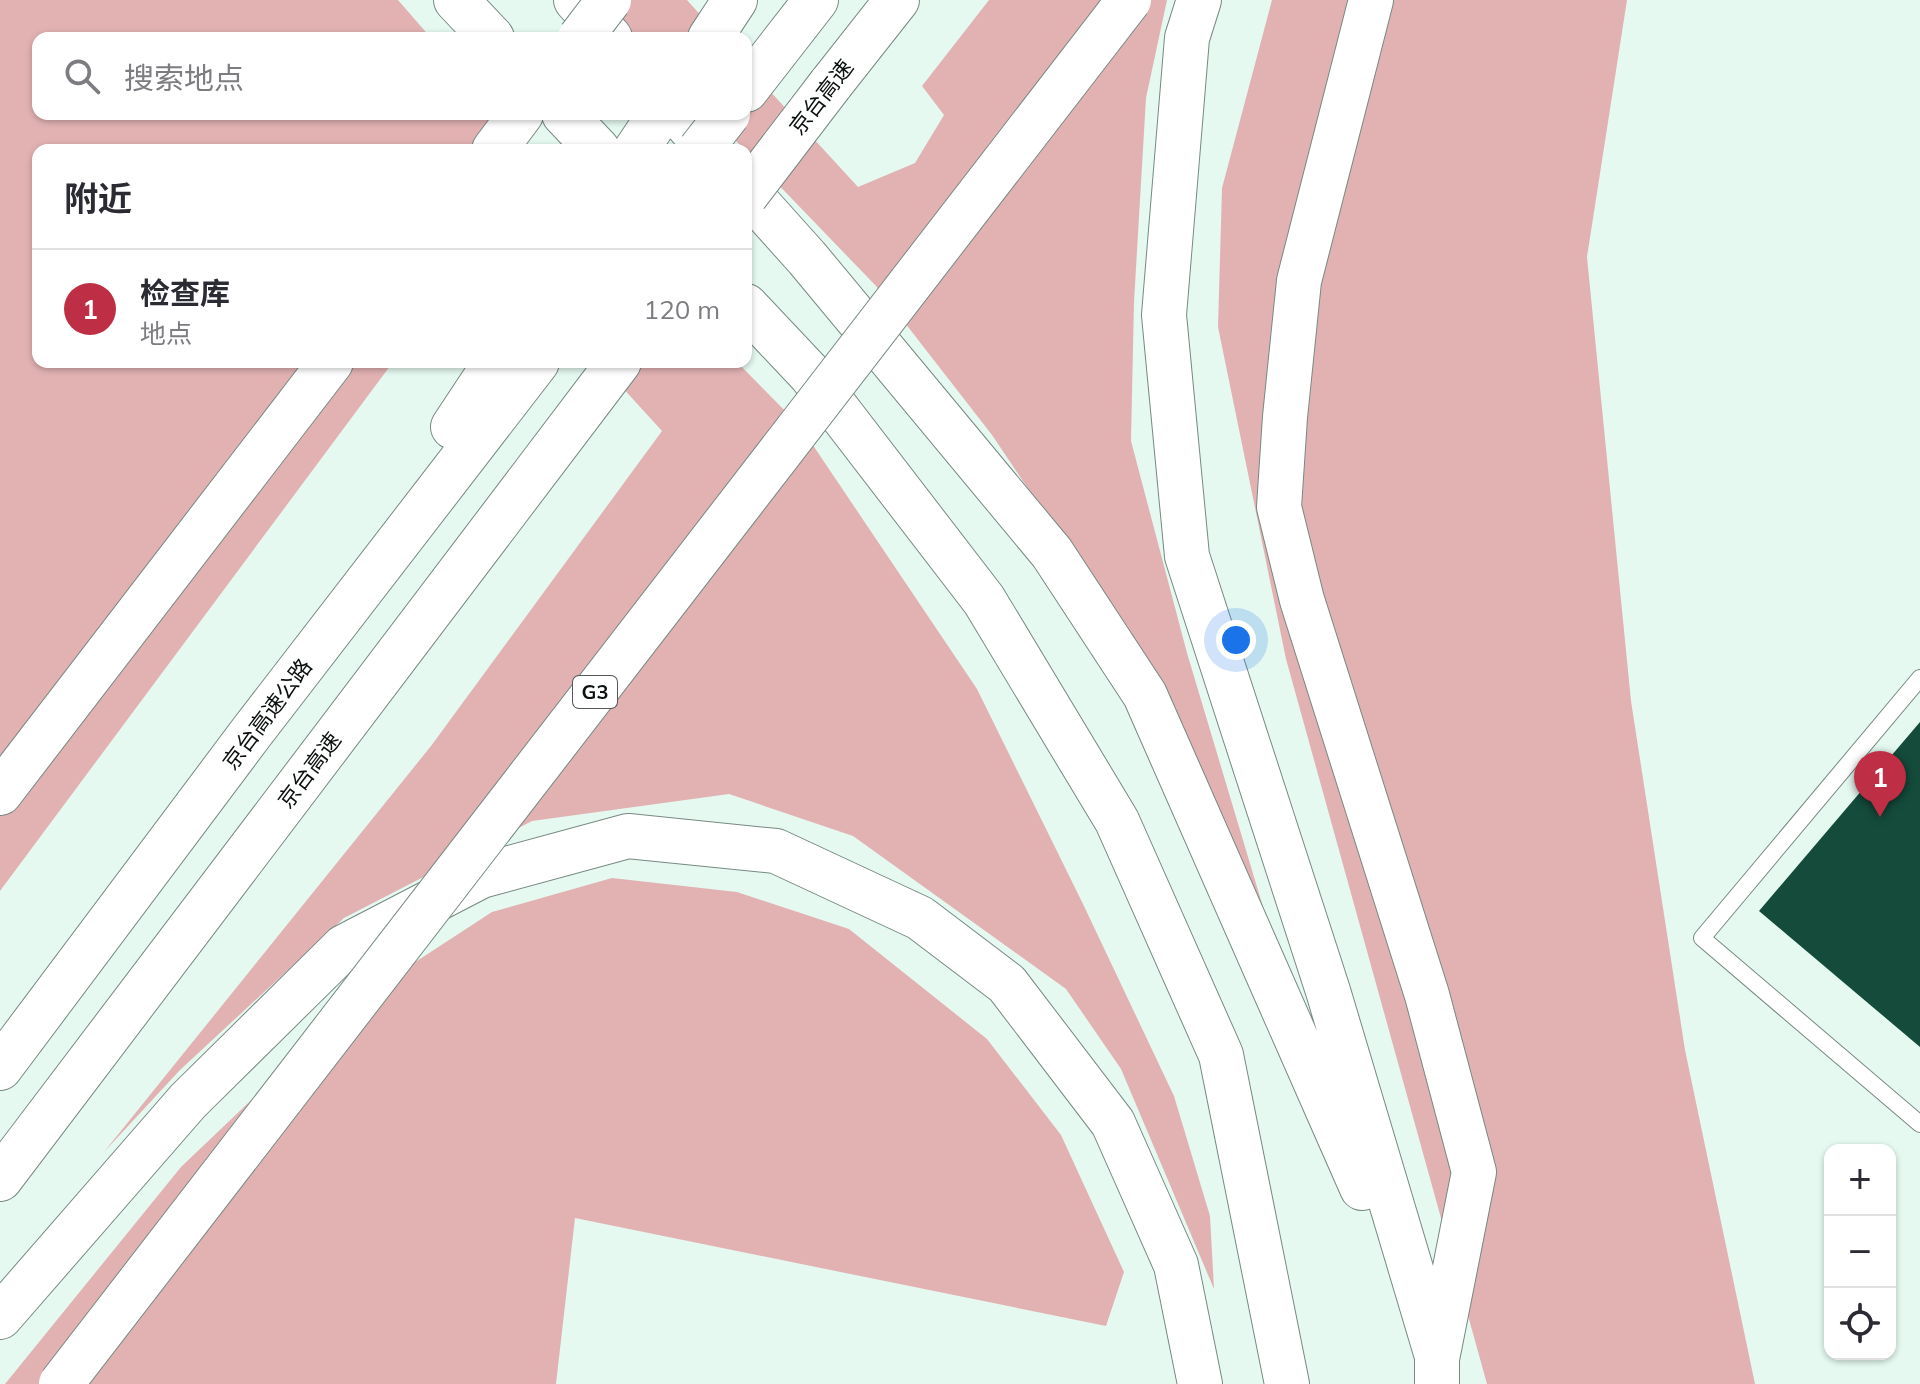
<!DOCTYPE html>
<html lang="zh">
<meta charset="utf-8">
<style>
body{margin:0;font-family:Mulish,"Noto Sans SC",sans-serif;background:#f2f2f3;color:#2b2b33}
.controls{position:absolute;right:24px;bottom:24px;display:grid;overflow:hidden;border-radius:16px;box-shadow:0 2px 6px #0004}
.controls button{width:72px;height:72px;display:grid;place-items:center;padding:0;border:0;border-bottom:2px solid #e1e1e2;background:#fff;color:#2b2b33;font:40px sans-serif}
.you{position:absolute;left:1236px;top:640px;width:28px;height:28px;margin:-20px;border:6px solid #fff;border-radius:50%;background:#1a73e8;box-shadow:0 0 0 12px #1a73e833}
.badge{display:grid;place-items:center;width:52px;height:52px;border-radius:50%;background:#be2e45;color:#fff;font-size:26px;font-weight:700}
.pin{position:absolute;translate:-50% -66px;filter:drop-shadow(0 2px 4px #0008)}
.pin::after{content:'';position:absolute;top:42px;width:28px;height:24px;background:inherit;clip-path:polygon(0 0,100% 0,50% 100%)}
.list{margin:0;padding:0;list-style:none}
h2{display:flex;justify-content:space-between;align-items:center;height:104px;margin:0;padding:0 32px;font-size:34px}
h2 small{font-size:26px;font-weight:400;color:#7c7c81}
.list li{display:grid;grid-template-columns:52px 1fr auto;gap:24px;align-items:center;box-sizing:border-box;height:120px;padding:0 32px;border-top:2px solid #e1e1e2}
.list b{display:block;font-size:30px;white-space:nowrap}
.list p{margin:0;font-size:26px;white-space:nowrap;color:#7c7c81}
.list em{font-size:26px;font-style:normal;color:#7c7c81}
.icon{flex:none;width:44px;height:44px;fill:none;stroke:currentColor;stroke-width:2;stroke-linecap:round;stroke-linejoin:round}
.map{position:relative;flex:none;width:1920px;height:1384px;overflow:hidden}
.search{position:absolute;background:#fff;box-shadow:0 2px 6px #0004;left:32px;top:32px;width:720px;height:88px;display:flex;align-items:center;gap:20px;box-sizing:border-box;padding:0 28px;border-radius:16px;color:#7c7c81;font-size:30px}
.panel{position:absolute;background:#fff;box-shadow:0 2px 6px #0004;left:32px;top:144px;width:720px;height:224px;border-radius:16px}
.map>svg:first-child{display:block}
.green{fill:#e2b2b3}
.building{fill:#144b3b}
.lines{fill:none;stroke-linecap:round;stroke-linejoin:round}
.lane-casing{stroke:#778982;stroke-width:18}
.highway-casing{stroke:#778982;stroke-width:46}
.lane{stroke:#fff;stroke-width:16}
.highway{stroke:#fff;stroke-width:44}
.highway-bridge-casing{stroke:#778982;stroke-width:46;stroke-linecap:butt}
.highway-bridge{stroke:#fff;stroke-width:44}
.labels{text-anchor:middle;stroke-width:8;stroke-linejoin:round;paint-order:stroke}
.shield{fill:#fff;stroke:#545857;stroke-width:2}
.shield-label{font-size:20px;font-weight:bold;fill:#0b110f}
.street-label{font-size:22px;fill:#0b110f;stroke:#fff}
</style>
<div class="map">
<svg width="1920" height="1384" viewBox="0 0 1920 1384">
<rect width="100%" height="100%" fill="#e5f9f1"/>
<path class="green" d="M0 0H398L431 38H38V114H497L528 150H38V362H393L0 891Z
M600 0H687L721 38H636Z
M989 0H1167L1146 98 1134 302 1131 441 1187 653 1269 927 1116 620 992 435 877 287 710 114 746 65 858 187 915 163 944 115 922 86Z
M1272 0H1627L1587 257 1631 701 1685 1050 1755 1384H1487L1286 659 1218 327 1222 188Z
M599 362H737L800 426 977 689 1083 904 1174 1096 1210 1216 1214 1289 1121 1069 1066 989 853 836 729 794 532 821 344 918 180 1070 104 1152 431 746 662 431Z
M612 878 737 892 849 929 987 1039 1061 1135 1124 1272 1106 1326 575 1218 556 1384H5L181 1167 354 1002 492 912Z"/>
<path class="building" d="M1920 722V1047L1759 911Z"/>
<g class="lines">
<g class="lane-casing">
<path id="lane" d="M1920 678 1702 938 1920 1124"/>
</g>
<g class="highway-casing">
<path id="highway" d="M456 0 492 38
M576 0 610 38
M1199 0 1187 38 1164 315 1187 556 1328 991 1436 1353
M1371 0 1299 281 1285 417 1279 507 1302 600 1427 995 1474 1172 1437 1359V1384
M710 38 735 0
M830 85 897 0
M746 90 816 0
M564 114 598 150
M678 114 710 150
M494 150 521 114
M636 150 660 114
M746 190 807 258 1052 553 1145 695 1362 1188
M746 306 811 375 984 600 1117 821 1221 1055 1287 1384
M453 427 496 362
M0 793 331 362
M0 1068 251 733 537 362
M0 1179 619 362
M0 1317 188 1101 344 947 481 876 628 836 776 851 920 918 1007 984 1113 1123 1176 1265 1200 1384"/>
</g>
<use href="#lane" class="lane"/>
<use href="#highway" class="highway"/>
<g class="highway-bridge-casing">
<path id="highway-bridge" d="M580 38 609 0
M700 150 728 114
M746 195 830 85
M61 1384 1129 0"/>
</g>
<use href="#highway-bridge" class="highway-bridge"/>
</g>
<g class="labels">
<rect class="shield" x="573" y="676" width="44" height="32" rx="6"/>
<g class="shield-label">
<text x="595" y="699">G3</text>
</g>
<g class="street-label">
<text transform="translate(821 97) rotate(-52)" y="8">京台高速</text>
<text transform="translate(267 714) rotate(-53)" y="8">京台高速公路</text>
<text transform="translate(309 770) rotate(-53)" y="8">京台高速</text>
</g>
</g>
</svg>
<div class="controls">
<button>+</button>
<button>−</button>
<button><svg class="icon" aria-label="locate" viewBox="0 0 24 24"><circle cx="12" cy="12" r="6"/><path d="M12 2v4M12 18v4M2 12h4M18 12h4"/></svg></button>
</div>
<div class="you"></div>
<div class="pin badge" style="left:1880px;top:817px">1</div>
<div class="search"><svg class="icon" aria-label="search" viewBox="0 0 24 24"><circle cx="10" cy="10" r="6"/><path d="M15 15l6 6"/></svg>搜索地点</div>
<section class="panel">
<h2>附近<small></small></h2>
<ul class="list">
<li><span class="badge">1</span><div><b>检查库</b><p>地点</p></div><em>120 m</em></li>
</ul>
</section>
</div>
